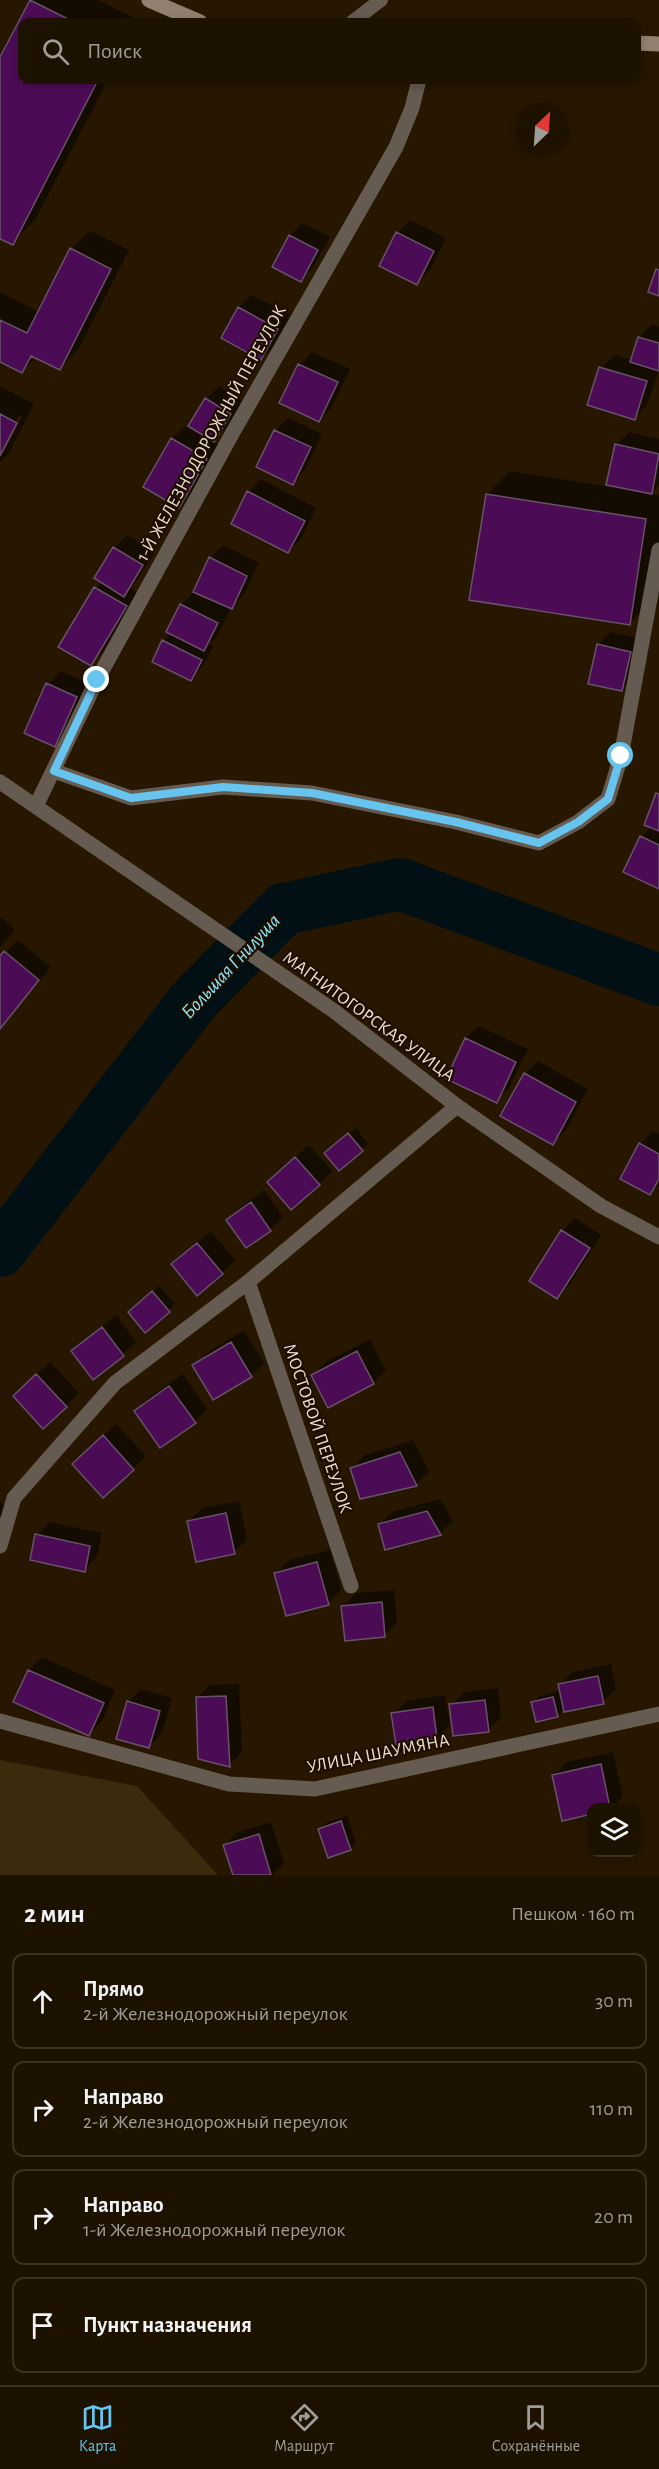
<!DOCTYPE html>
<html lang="ru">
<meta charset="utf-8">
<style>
body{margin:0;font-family:"Alegreya Sans",sans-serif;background:#251a0a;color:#f1f3f6}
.controls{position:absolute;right:18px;bottom:18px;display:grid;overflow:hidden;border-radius:12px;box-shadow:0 3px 9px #0003}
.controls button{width:54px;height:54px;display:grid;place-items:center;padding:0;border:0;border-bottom:2px solid #3b3122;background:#1d1100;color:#f1f3f6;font:30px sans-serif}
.compass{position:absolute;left:515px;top:102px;width:54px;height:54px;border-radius:50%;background:#1d1100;box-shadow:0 3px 9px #0003;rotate:25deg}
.stop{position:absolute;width:18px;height:18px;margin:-14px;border:4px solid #66c4ef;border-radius:50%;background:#fff}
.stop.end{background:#66c4ef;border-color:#fff;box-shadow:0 2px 6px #0008}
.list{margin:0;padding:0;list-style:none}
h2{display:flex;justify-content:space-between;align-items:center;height:78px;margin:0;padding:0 24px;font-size:26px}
h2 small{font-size:20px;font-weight:400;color:#a09d99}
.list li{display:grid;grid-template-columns:39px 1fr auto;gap:18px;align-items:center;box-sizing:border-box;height:96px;margin:0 12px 12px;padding:0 12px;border:2px solid #3b3122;border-radius:12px}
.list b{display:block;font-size:22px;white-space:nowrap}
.list p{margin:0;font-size:20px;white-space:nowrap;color:#a09d99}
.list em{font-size:20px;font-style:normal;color:#a09d99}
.icon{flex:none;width:33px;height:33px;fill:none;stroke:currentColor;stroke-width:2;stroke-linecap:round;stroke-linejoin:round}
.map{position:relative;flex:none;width:659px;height:1875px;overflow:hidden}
.search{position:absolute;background:#1d1100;box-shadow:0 3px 9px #0003;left:18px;right:18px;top:18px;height:66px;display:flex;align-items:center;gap:15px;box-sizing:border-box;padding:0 21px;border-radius:12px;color:#a09d99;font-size:22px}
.sheet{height:510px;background:#1d1100}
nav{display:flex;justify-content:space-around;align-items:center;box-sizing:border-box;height:84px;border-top:2px solid #3b3122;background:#1d1100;font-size:16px;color:#a09d99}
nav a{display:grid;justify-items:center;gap:3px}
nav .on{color:#66c4ef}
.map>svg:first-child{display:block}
.green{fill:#3c2a0d}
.shadow{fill:#0007;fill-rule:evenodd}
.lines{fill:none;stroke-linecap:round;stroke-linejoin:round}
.river{stroke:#011014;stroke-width:52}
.building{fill:#4b0c55;stroke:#68526b;stroke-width:1.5}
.service{stroke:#665b51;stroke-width:14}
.minor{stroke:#665b51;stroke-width:15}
.secondary{stroke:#917f6f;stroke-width:15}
.route{stroke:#66c4ef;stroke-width:8}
.labels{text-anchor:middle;stroke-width:4.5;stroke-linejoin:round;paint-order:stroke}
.street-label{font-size:18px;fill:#ebe0d1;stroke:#1e0e00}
.water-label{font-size:20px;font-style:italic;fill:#88e9fd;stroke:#1e0e00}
</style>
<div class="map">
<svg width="659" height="1875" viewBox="0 0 659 1875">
<rect width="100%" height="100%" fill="#271700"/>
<path class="green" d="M0 1760 137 1786 218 1875H0Z"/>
<path class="shadow" d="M31 0H98L138 20 137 22H22V80H108L35 220 12 243 0 237V61Z
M410 220 446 238 430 270 417 283 381 265 397 233Z
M303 223 330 237 313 267 300 280 274 266 290 235Z
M90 231 129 250 78 350 60 368 36 357 22 371 0 360V292L39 312 71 249Z
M252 295 290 315 274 346 261 359 239 307Z
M652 324 659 327V370L647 405 634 418 601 368 614 355 632 360 640 337Z
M312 352 350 369 332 407 319 420 299 365Z
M0 386 34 404 9 453 0 462ZM19 415 22 417 4 452H0Z
M219 386 243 401 227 427 212 442 219 445 192 493 179 506 172 439 185 426 200 435 201 432 190 425 206 399Z
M288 418 322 434 305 470 292 483 275 431Z
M629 432 659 439V485L651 494 659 495V556L652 601 629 624 487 494 510 471 617 488 616 445Z
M261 479 316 508 301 539 288 552 248 492Z
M127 535 155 552 131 588 138 593 103 651 90 664 61 646 96 588 102 581 114 548Z
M223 545 259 563 244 594 231 608 217 636 209 644 213 646 203 666 190 679 163 641 172 633 181 605 194 592 210 558Z
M611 632 643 639 634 677 621 690 598 645Z
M61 671 89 684 67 733 54 746 48 684Z
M659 792V887L641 837 651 827Z
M0 917 15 930 0 947Z
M18 940 51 967 0 1028V959Z
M479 1026 528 1049 509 1088 496 1101 448 1078 466 1038Z
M538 1061 588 1089 566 1130 553 1143 525 1074Z
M356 1128 368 1144 339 1169 332 1147Z
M653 1131 659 1134V1184L650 1193 640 1144Z
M309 1145 332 1171 319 1184 282 1169Z
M264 1190 283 1217 270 1230 247 1246 228 1220 241 1207Z
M575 1218 601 1235 570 1284 557 1297 562 1231Z
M211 1231 235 1260 222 1273 173 1264Z
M159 1286 175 1304 146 1331 136 1306Z
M116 1315 136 1342 93 1378 73 1351Z
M244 1330 264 1363 251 1376 194 1366 207 1353Z
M370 1339 386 1370 373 1383 313 1375 326 1362Z
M50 1362 79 1393 44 1427 27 1383Z
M183 1374 207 1409 195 1422 135 1411 148 1398Z
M116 1424 146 1456 104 1496 87 1451Z
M413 1440 429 1472 416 1484 352 1468 365 1455Z
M440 1499 453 1521 440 1533 386 1548 379 1525 392 1512Z
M0 1501 8 1509 0 1517Z
M239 1501 247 1540 234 1552 189 1521 202 1508Z
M50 1522 102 1533 97 1557 84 1570 37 1535Z
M330 1550 341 1590 328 1603 276 1573 289 1560Z
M394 1590 397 1623 384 1635 343 1606 356 1593Z
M42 1657 115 1690 102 1721 89 1734 15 1702 29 1670Z
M611 1664 616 1689 603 1702 565 1708 557 1716 533 1703 539 1696 561 1691 560 1685 573 1672Z
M239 1684 242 1752 229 1765 197 1698 210 1685Z
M498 1688 501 1717 488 1730 451 1705 464 1692Z
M141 1689 172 1698 162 1733 149 1746 128 1702Z
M445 1695 450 1725 437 1738 393 1714 406 1701Z
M613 1752 623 1796 611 1808H592L554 1775 567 1762Z
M347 1816 356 1843 350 1849 320 1829 326 1823Z
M271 1822 284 1863 272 1875H235L225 1845 238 1832Z"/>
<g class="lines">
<path class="river" d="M0 1251 195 999 284 909 400 884 659 980"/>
</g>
<path class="building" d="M30 0 74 22H22V80H98L13 245 0 239V57Z
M396 232 434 251 417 285 379 266Z
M289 235 318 250 301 282 272 267Z
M70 248 111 269 60 370 31 356 22 373 0 362V320L27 333Z
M656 269 659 270V296L648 292Z
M238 307 278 329 261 360 221 338Z
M638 337 659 343V371L630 362Z
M298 364 338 382 319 422 279 403Z
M599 367 647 381 635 420 587 405Z
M205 398 231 414 214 442 188 426Z
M0 414 17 423 0 456Z
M274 430 311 447 293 485 256 467Z
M171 438 207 459 179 508 143 487Z
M615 444 659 454 652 494 606 485Z
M247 491 305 521 288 553 231 524Z
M486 494 646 519 630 625 469 600Z
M113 547 143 565 124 597 94 578Z
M209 557 247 576 232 609 193 592Z
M94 587 127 606 91 666 58 647Z
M180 604 218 623 204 651 166 632Z
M162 640 202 660 191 681 152 662Z
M597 644 631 652 622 691 588 684Z
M46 683 77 697 55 747 24 733Z
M656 793 659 794V831L644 825Z
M640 836 659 845V889L623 872Z
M4 951 39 980 0 1029V956Z
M465 1038 516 1062 497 1103 446 1079Z
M524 1073 576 1102 553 1145 500 1116Z
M348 1133 363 1151 339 1171 324 1153Z
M639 1143 659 1154V1179L650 1195 620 1179Z
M295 1157 320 1185 291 1210 267 1182Z
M251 1202 271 1231 246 1248 226 1220Z
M561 1230 590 1248 557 1299 529 1281Z
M197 1243 223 1274 197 1296 171 1264Z
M152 1291 170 1312 145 1333 128 1312Z
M102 1327 124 1356 93 1380 71 1351Z
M231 1342 252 1377 213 1400 192 1365Z
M357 1351 374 1384 328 1408 311 1375Z
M36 1374 67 1407 43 1429 13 1396Z
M169 1386 196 1423 160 1448 134 1411Z
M103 1435 134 1470 103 1498 72 1464Z
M400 1452 417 1486 360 1499 350 1468Z
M427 1511 441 1535 385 1550 378 1524Z
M226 1513 235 1554 196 1562 187 1521Z
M35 1534 90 1546 85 1572 30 1560Z
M317 1562 329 1605 286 1616 274 1573Z
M382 1602 385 1637 345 1641 341 1606Z
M28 1670 104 1703 89 1736 13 1702Z
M598 1676 604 1704 564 1712 558 1684Z
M226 1696 230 1767 198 1759 196 1697Z
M553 1697 558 1717 536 1722 531 1702Z
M485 1700 489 1732 453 1736 449 1704Z
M127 1701 160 1711 149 1748 116 1739Z
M433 1707 437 1739 396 1745 391 1713Z
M601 1764 610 1808H592V1814L562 1821 552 1775Z
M341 1821 351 1850 328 1858 318 1829Z
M259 1834 271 1875H233L223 1845Z"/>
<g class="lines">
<path class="service" d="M352 22 381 0"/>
<path class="minor" d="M54 771 131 798 223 787 312 793 456 822 539 843 578 822 608 799 621 756 659 550
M0 782 334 1011 457 1106 601 1206 659 1237
M36 806 97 680 233 432 396 147 412 108 419 80
M248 1282 351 1586
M0 1546 14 1498 115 1383 248 1282 457 1106
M0 1721 229 1784 315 1789 659 1714"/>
<path class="secondary" d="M149 0 200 22
M636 43 659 44"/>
</g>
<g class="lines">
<path class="route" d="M97 680 54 771 131 798 223 787 312 793 456 822 539 843 578 822 608 799 621 756"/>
</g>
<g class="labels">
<g class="street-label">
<text transform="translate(211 433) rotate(-61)" y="6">1-Й ЖЕЛЕЗНОДОРОЖНЫЙ ПЕРЕУЛОК</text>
<text transform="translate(369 1016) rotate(36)" y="6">МАГНИТОГОРСКАЯ УЛИЦА</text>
<text transform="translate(318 1428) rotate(71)" y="6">МОСТОВОЙ ПЕРЕУЛОК</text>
<text transform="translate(378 1753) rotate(-11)" y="6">УЛИЦА ШАУМЯНА</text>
</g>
<g class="water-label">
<text transform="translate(230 966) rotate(-47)" y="7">Большая Гнилуша</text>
</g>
</g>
</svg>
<div class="controls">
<button><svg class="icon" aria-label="layers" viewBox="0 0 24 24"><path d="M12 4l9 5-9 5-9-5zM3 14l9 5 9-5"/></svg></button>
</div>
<svg class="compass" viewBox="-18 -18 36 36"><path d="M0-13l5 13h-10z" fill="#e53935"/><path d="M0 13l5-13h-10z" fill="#a09d99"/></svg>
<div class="stop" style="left:621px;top:756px"></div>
<div class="stop end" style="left:97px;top:680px"></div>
<div class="search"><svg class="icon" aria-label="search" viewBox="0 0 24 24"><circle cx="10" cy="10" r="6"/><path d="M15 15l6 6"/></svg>Поиск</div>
</div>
<section class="sheet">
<h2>2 мин<small>Пешком · 160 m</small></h2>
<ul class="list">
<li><svg class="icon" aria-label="ahead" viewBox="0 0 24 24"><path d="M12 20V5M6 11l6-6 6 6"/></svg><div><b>Прямо</b><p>2-й Железнодорожный переулок</p></div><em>30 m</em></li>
<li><svg class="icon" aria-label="right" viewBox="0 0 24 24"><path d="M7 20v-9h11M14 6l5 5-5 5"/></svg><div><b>Направо</b><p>2-й Железнодорожный переулок</p></div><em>110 m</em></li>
<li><svg class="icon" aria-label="right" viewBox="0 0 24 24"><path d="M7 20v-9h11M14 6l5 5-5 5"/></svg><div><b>Направо</b><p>1-й Железнодорожный переулок</p></div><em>20 m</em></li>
<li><svg class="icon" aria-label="arrive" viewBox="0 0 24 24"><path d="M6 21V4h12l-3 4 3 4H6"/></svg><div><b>Пункт назначения</b></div></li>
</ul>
</section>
<nav>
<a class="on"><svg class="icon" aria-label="map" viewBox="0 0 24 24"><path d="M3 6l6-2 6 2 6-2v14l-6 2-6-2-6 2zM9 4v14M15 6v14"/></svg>Карта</a>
<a><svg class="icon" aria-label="directions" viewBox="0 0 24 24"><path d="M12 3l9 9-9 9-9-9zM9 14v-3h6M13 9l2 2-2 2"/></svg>Маршрут</a>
<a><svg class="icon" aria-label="saved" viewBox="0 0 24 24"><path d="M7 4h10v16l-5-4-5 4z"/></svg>Сохранённые</a>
</nav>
